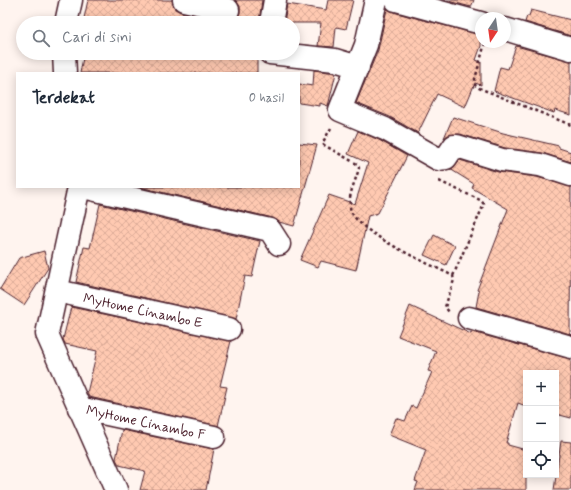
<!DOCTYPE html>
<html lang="id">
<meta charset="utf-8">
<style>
body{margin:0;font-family:Mynerve,sans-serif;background:#f2f2f3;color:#1f2937}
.controls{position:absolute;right:12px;bottom:12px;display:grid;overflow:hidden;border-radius:0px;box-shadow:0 2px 10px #0003}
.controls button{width:36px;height:36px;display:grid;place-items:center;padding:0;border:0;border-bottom:1px solid #e0e1e3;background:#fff;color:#1f2937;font:20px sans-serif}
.compass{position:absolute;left:475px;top:12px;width:36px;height:36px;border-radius:50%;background:#fff;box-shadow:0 2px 10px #0003;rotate:193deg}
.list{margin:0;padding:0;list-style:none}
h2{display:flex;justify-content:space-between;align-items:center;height:52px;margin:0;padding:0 16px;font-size:17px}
h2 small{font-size:13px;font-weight:400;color:#747a83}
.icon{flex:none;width:22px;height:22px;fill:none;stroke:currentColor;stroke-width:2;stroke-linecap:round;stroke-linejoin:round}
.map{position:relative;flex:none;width:571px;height:490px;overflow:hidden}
.search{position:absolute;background:#fff;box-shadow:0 2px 10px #0003;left:16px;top:16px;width:284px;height:44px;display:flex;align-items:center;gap:10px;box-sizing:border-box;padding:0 14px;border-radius:22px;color:#747a83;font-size:15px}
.panel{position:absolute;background:#fff;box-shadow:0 2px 10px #0003;left:16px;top:72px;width:284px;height:116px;border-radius:0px}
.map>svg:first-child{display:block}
.building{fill:url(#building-cross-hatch);stroke:#4a1f2b}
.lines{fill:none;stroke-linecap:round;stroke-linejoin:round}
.minor-casing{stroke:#4a1f2b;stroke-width:25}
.path{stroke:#4a1f2b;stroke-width:2.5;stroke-dasharray:3 3;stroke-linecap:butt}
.minor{stroke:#fff;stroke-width:22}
.labels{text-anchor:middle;stroke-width:3;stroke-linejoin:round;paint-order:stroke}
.street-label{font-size:14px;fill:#4a1f2b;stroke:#fff}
</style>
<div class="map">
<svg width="571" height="490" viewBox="0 0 571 490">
<defs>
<pattern id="building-cross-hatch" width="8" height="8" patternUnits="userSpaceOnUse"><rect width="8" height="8" fill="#ffc9b1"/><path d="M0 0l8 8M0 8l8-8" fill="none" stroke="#dcac98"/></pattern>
</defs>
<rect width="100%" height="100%" fill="#fff4ef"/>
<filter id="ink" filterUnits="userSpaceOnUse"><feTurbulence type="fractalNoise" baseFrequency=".025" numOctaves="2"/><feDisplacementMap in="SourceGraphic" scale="8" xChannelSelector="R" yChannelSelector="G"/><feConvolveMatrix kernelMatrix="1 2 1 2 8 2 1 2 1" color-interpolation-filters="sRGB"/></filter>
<g filter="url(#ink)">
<path class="building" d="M88 0H172L175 9 181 12 226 22H232L237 18 240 13V6L235 0H262L259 23H83Z
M328 0H353L346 29 336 27 334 47 318 46 321 23H284L287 4 326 10Z
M444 0H474L471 7Z
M387 9 393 12 481 35V46L476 60 481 62V85L475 83 465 107 437 94 418 133 390 117 356 103 378 50Z
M531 10 571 20V36L525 22 527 16H529Z
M516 46 571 61V115L555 110 554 113 494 91 500 67 508 69Z
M84 53 257 54V73H80Z
M314 70 336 73 328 106 320 103V106L299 103V84L313 86Z
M453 117 503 133 559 146V148L571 152V162L542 153 505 148 460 134 448 135 444 138Z
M358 131 379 140 407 156 378 213 368 216 356 270 321 261 318 267 300 260 329 195 355 204 368 163 348 154Z
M299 143 317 145 294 226 279 222 273 218 139 187H299Z
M460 160 498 172 537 177 571 187 570 334 476 307 479 291 477 290 508 209 472 188 474 184 450 169Z
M100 204 260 241 252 277 245 276 236 319 76 282 84 247 90 248Z
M434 235 455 246 446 265 424 255Z
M44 251 48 268 24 305 0 289 19 258Z
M410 306 471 334 472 332 571 359V418L556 414V373H526V406L518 403 506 443H508V445L526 450V490H415L418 482 415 481 426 450 389 435 396 418 405 421 412 406 416 408 432 372 428 371 436 351 398 336Z
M71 307 231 341 220 386 227 387 218 426 89 397 87 393 97 351 65 344 63 339Z
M122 430 214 449 206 490H140L145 471 119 465 116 459Z
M561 441 571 442V490H554Z"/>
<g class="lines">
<g class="minor-casing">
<path id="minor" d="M184 0 228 10
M376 0 366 45 340 110 385 129 438 159 446 158 454 146H457L502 160 540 165 571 175
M396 0 481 23
M66 23 71 0
M271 23 275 0
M505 29 571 49
M64 53 65 73
M270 53 335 60 358 67
M79 187 47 334 116 490
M83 187 270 230 279 244
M57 291 229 329
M469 318 571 347
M79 408 214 437"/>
</g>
<path class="path" d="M485 43 475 79V85L479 88 571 125
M331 128 323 142 324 145 357 164 359 168C356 181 348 193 350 207 352 231 430 264 453 276L454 280 445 307 449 312
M439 181 480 200 484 204 453 276"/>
<use href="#minor" class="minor"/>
</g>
</g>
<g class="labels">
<g class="street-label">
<text transform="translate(143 310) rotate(12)" y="5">MyHome Cinambo E</text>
<text transform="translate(146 422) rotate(12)" y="5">MyHome Cinambo F</text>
</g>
</g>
</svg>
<div class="controls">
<button>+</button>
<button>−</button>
<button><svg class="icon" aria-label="locate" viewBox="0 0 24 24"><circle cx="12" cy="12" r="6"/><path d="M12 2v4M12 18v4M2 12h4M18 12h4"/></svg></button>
</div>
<svg class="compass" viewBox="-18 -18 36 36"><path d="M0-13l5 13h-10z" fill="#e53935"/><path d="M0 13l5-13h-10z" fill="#747a83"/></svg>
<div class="search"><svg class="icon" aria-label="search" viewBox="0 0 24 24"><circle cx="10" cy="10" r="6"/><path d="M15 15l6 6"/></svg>Cari di sini</div>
<section class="panel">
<h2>Terdekat<small>0 hasil</small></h2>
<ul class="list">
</ul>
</section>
</div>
